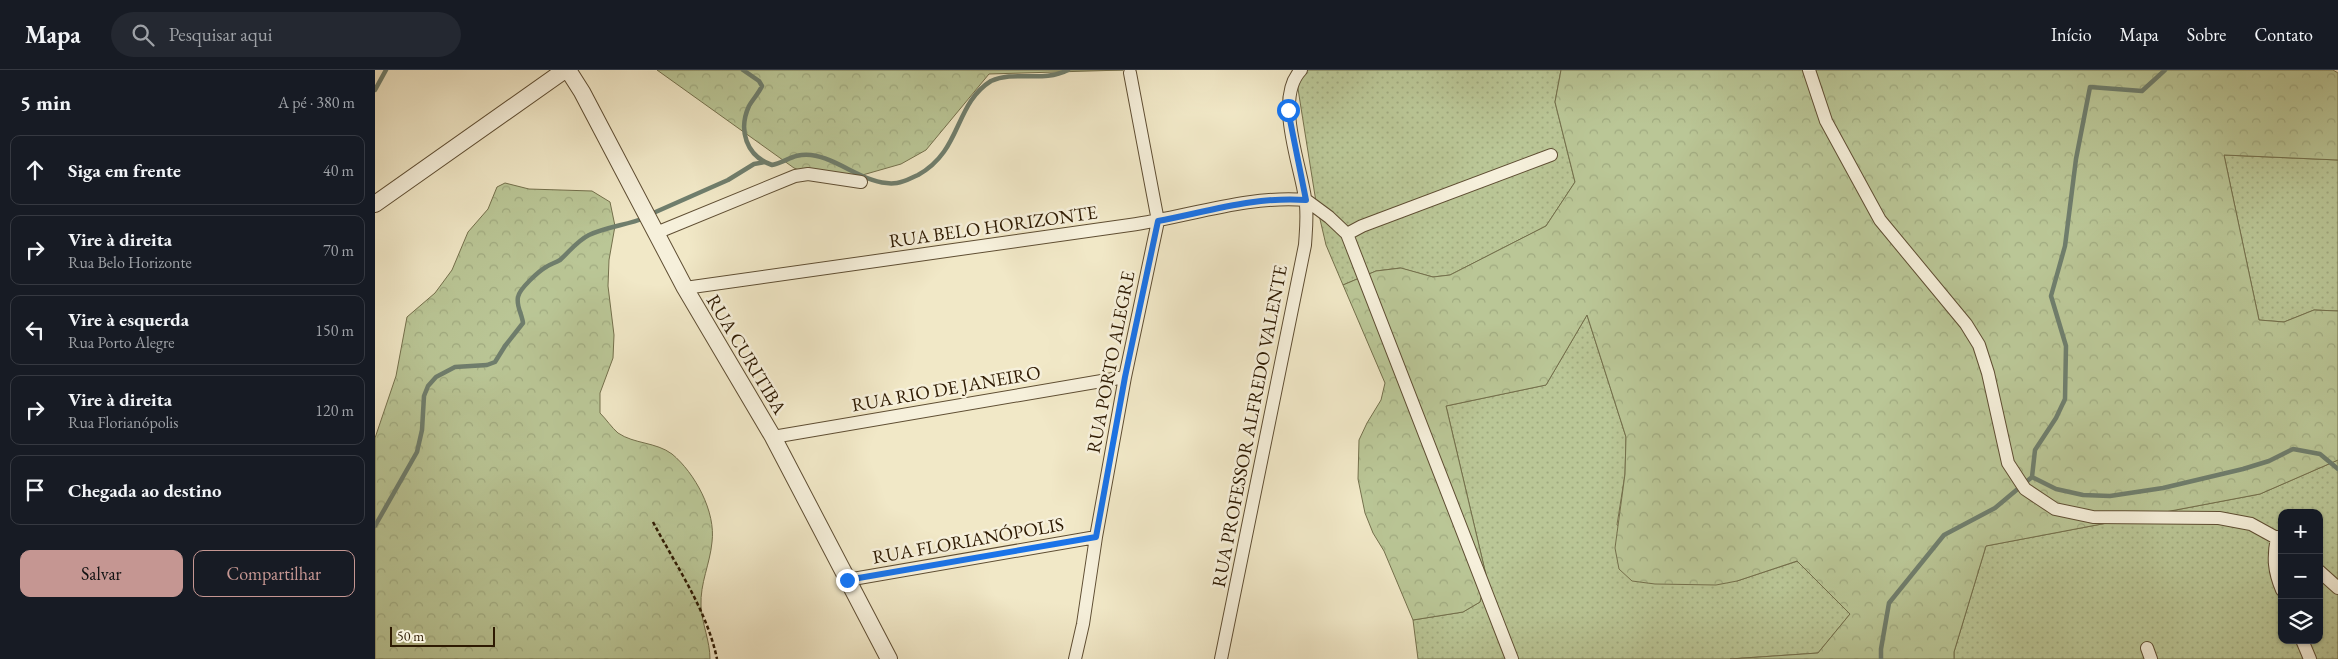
<!DOCTYPE html>
<html lang="pt">
<meta charset="utf-8">
<style>
body{margin:0;font-family:"EB Garamond",serif;background:#242831;color:#f1f3f6}
.controls{position:absolute;right:15px;bottom:15px;display:grid;overflow:hidden;border-radius:10px;box-shadow:0 1px 4px #0004}
.controls button{width:45px;height:45px;display:grid;place-items:center;padding:0;border:0;border-bottom:1px solid #363941;background:#171b24;color:#f1f3f6;font:25px sans-serif}
.scale{position:absolute;left:15px;bottom:12px;width:105px;box-sizing:border-box;padding-left:5px;border:2px solid #2e1a02;border-top:0;font-size:14px;line-height:18px;white-space:nowrap;color:#2e1a02;-webkit-text-stroke:4px #f6f0db;paint-order:stroke}
.stop{position:absolute;width:15px;height:15px;margin:-11px;border:4px solid #1a73e8;border-radius:50%;background:#fff}
.stop.end{background:#1a73e8;border-color:#fff;box-shadow:0 1px 5px #0008}
.list{margin:0;padding:0;list-style:none}
h2{display:flex;justify-content:space-between;align-items:center;height:65px;margin:0;padding:0 20px;font-size:21px}
h2 small{font-size:16px;font-weight:400;color:#9ea1a6}
.list li{display:grid;grid-template-columns:32px 1fr auto;gap:15px;align-items:center;box-sizing:border-box;height:70px;margin:0 10px 10px;padding:0 10px;border:1px solid #363941;border-radius:10px}
.list b{display:block;font-size:19px;white-space:nowrap}
.list p{margin:0;font-size:16px;white-space:nowrap;color:#9ea1a6}
.list em{font-size:16px;font-style:normal;color:#9ea1a6}
.actions{display:flex;gap:10px;padding:15px 20px}
.actions a{flex:1;padding:11px 0;border:1px solid #c59692;border-radius:10px;text-align:center;font-size:18px;color:#c59692}
.actions .main{background:#c59692;color:#111}
.icon{flex:none;width:28px;height:28px;fill:none;stroke:currentColor;stroke-width:2;stroke-linecap:round;stroke-linejoin:round}
.map{position:relative;flex:none;width:1963px;height:589px;overflow:hidden}
header{display:flex;align-items:center;gap:30px;box-sizing:border-box;height:70px;padding:0 25px;background:#171b24;border-bottom:1px solid #363941}
header strong{font-size:24px}
nav{display:flex;gap:28px;margin-inline-start:auto;font-size:18px}
.search{width:350px;height:45px;background:#242831;display:flex;align-items:center;gap:12px;box-sizing:border-box;padding:0 18px;border-radius:28px;color:#9ea1a6;font-size:19px}
main{display:flex}
aside{flex:1;background:#171b24}
.map>svg:first-child{display:block}
.grass{fill:url(#grass-dots);stroke:#74704c;fill-rule:evenodd}
.forest{fill:url(#forest-crowns);stroke:#74704c}
.lines{fill:none;stroke-linecap:round;stroke-linejoin:round}
.stream{stroke:#6f7e6d;stroke-width:4.5}
.minor-casing{stroke:#5f4e33;stroke-width:14}
.tertiary-casing{stroke:#5f4e33;stroke-width:18}
.path{stroke:#2e1a02;stroke-width:2.5;stroke-dasharray:4 2.5;stroke-linecap:butt}
.minor{stroke:#f6f0db;stroke-width:12}
.tertiary{stroke:#f6f0db;stroke-width:16}
.route{stroke:#1a73e8;stroke-width:6}
.labels{text-anchor:middle;stroke-width:5;stroke-linejoin:round;paint-order:stroke}
.street-label{font-size:19px;fill:#2e1a02;stroke:#f6f0db}
</style>
<header>
<strong>Mapa</strong>
<div class="search"><svg class="icon" aria-label="search" viewBox="0 0 24 24"><circle cx="10" cy="10" r="6"/><path d="M15 15l6 6"/></svg>Pesquisar aqui</div>
<nav><a>Início</a><a>Mapa</a><a>Sobre</a><a>Contato</a></nav>
</header>
<main>
<aside>
<h2>5 min<small>A pé · 380 m</small></h2>
<ul class="list">
<li><svg class="icon" aria-label="ahead" viewBox="0 0 24 24"><path d="M12 20V5M6 11l6-6 6 6"/></svg><div><b>Siga em frente</b></div><em>40 m</em></li>
<li><svg class="icon" aria-label="right" viewBox="0 0 24 24"><path d="M7 20v-9h11M14 6l5 5-5 5"/></svg><div><b>Vire à direita</b><p>Rua Belo Horizonte</p></div><em>70 m</em></li>
<li><svg class="icon" aria-label="left" viewBox="0 0 24 24"><path d="M17 20v-9H6M10 6l-5 5 5 5"/></svg><div><b>Vire à esquerda</b><p>Rua Porto Alegre</p></div><em>150 m</em></li>
<li><svg class="icon" aria-label="right" viewBox="0 0 24 24"><path d="M7 20v-9h11M14 6l5 5-5 5"/></svg><div><b>Vire à direita</b><p>Rua Florianópolis</p></div><em>120 m</em></li>
<li><svg class="icon" aria-label="arrive" viewBox="0 0 24 24"><path d="M6 21V4h12l-3 4 3 4H6"/></svg><div><b>Chegada ao destino</b></div></li>
</ul>
<div class="actions"><a class="main">Salvar</a><a>Compartilhar</a></div>
</aside>
<div class="map">
<svg width="1963" height="589" viewBox="0 0 1963 589">
<defs>
<pattern id="grass-dots" width="8" height="8" patternUnits="userSpaceOnUse" patternTransform="scale(1.25)"><rect width="8" height="8" fill="#bac696"/><path d="M2 2h.1M6 6h.1" fill="none" stroke="#a0aa80" stroke-width="1.8" stroke-linecap="round"/></pattern>
<pattern id="forest-crowns" width="20" height="18" patternUnits="userSpaceOnUse" patternTransform="scale(1.25)"><rect width="20" height="18" fill="#bac696"/><path d="M2 6a3 3 0 1 1 6 0M12 15a3 3 0 1 1 6 0" fill="none" stroke="#a0aa80"/></pattern>
</defs>
<rect width="100%" height="100%" fill="#f1e8c7"/>
<filter id="stains"><feTurbulence type="fractalNoise" baseFrequency=".004" numOctaves="4"/><feColorMatrix values="0 0 0 0 .2 0 0 0 0 .09 0 0 0 0 .02 0 0 0 .5 -.17"/></filter>
<radialGradient id="worn" r=".72"><stop offset=".6" stop-color="#630" stop-opacity="0"/><stop offset="1" stop-color="#630" stop-opacity=".3"/></radialGradient>
<path class="grass" d="M920 0H1186L1180 32 1200 112 1171 156 1075 205 1058 207 1025 198 1001 201 968 215 951 175 941 132Z
M1849 85 1963 90V241L1939 240 1909 252 1884 250Z
M1212 245 1251 367 1250 404 1242 455 1362 511 1423 491 1475 544 1443 583 1355 589H1043L1038 550 1088 542 1105 532 1111 505 1071 336 1171 315Z
M1963 390V589H1579V582L1611 476 1885 424ZM1907 443H1944V570H1907Z"/>
<path class="forest" d="M282 0H748L614 4 551 80 526 94 484 106H439L419 98Z
M1186 0H1958L1963 3V90L1849 85 1884 250 1909 252 1939 240 1963 241V390L1885 424 1611 476 1579 582V589H1355L1443 583 1475 544 1422 491 1362 511 1341 515 1280 514 1257 511 1244 499 1240 478 1250 404 1251 367 1212 245 1171 315 1071 336 1111 505 1105 532 1088 542 1038 550 1009 481 998 463 990 443 983 409 984 370 992 353 1006 330 1010 313 968 215 1001 201 1026 198 1058 207 1075 205 1171 156 1200 112 1180 32Z
M130 113 154 119 217 121 235 132 240 156 234 190 233 216 239 265 238 288 225 323V343C231 349 237 358 243 363 259 374 281 372 297 384 320 403 341 442 337 472 335 494 325 513 326 536 327 554 335 571 335 589H0V368L21 306 32 247 60 223 77 200 93 162 113 139 122 117Z"/>
<g class="lines">
<path class="stream" d="M368 0 384 11 387 16C384 23 378 29 374 36 363 60 371 86 397 95 412 92 418 83 436 85 466 89 492 117 522 113 530 112 536 108 543 105 587 81 579 34 616 11 640 0 668 13 693 0
M0 20 11 0
M276 144 353 110 379 94 390 92
M1657 407 1681 419 1708 425 1735 426 1788 418 1868 399 1894 391 1918 379 1945 384 1963 399
M0 456 42 382 47 360 49 326 53 316 61 307 80 297 112 295 120 292 130 276 148 253C147 244 141 236 143 227 144 219 164 201 171 197 175 194 180 193 185 190 195 181 202 171 214 165 231 157 251 155 270 148
M1506 589V579L1514 533 1569 465 1620 438 1657 407 1660 380 1681 348 1690 329 1691 276 1676 226 1690 176 1701 89 1715 17 1767 21 1790 0"/>
<g class="minor-casing">
<path id="minor" d="M1434 0 1451 51 1505 150 1591 254 1604 275 1613 303 1633 393 1650 419 1680 439 1718 447 1844 448 1876 454 1907 471
M931 130 954 147 972 164 987 156 1176 85
M281 163 420 106 433 104 486 112
M972 164 1137 589
M310 218C458 197 607 176 755 155 813 147 872 125 931 130
M398 367 750 307
M1902 467C1898 488 1899 501 1907 520
M1944 501 1963 518
M472 510 721 467
M1927 570 1935 589
M1772 578 1776 589
M700 589 708 554 721 467 750 307 783 151 755 3
M846 589 930 175C931 159 933 143 930 128 925 93 899 28 926 0"/>
</g>
<g class="tertiary-casing">
<path id="tertiary" d="M193 0 207 22 310 218 398 367 514 589
M0 134 190 0"/>
</g>
<path class="path" d="M278 452C301 496 332 540 342 589"/>
<use href="#minor" class="minor"/>
<use href="#tertiary" class="tertiary"/>
</g>
<g class="lines">
<path class="route" d="M472 510 721 467 750 307 783 151C831 142 881 126 931 130L913 40"/>
</g>
<g class="labels">
<g class="street-label">
<text transform="translate(618 156) rotate(-8)" y="7">RUA BELO HORIZONTE</text>
<text transform="translate(372 284) rotate(59)" y="7">RUA CURITIBA</text>
<text transform="translate(735 292) rotate(-79)" y="7">RUA PORTO ALEGRE</text>
<text transform="translate(571 318) rotate(-10)" y="7">RUA RIO DE JANEIRO</text>
<text transform="translate(874 356) rotate(-79)" y="7">RUA PROFESSOR ALFREDO VALENTE</text>
<text transform="translate(593 470) rotate(-10)" y="7">RUA FLORIANÓPOLIS</text>
</g>
</g>
<rect width="100%" height="100%" filter="url(#stains)"/>
<rect width="100%" height="100%" fill="url(#worn)"/>
</svg>
<div class="controls">
<button>+</button>
<button>−</button>
<button><svg class="icon" aria-label="layers" viewBox="0 0 24 24"><path d="M12 4l9 5-9 5-9-5zM3 14l9 5 9-5"/></svg></button>
</div>
<div class="scale">50 m</div>
<div class="stop" style="left:913px;top:40px"></div>
<div class="stop end" style="left:472px;top:510px"></div>
</div>
</main>
